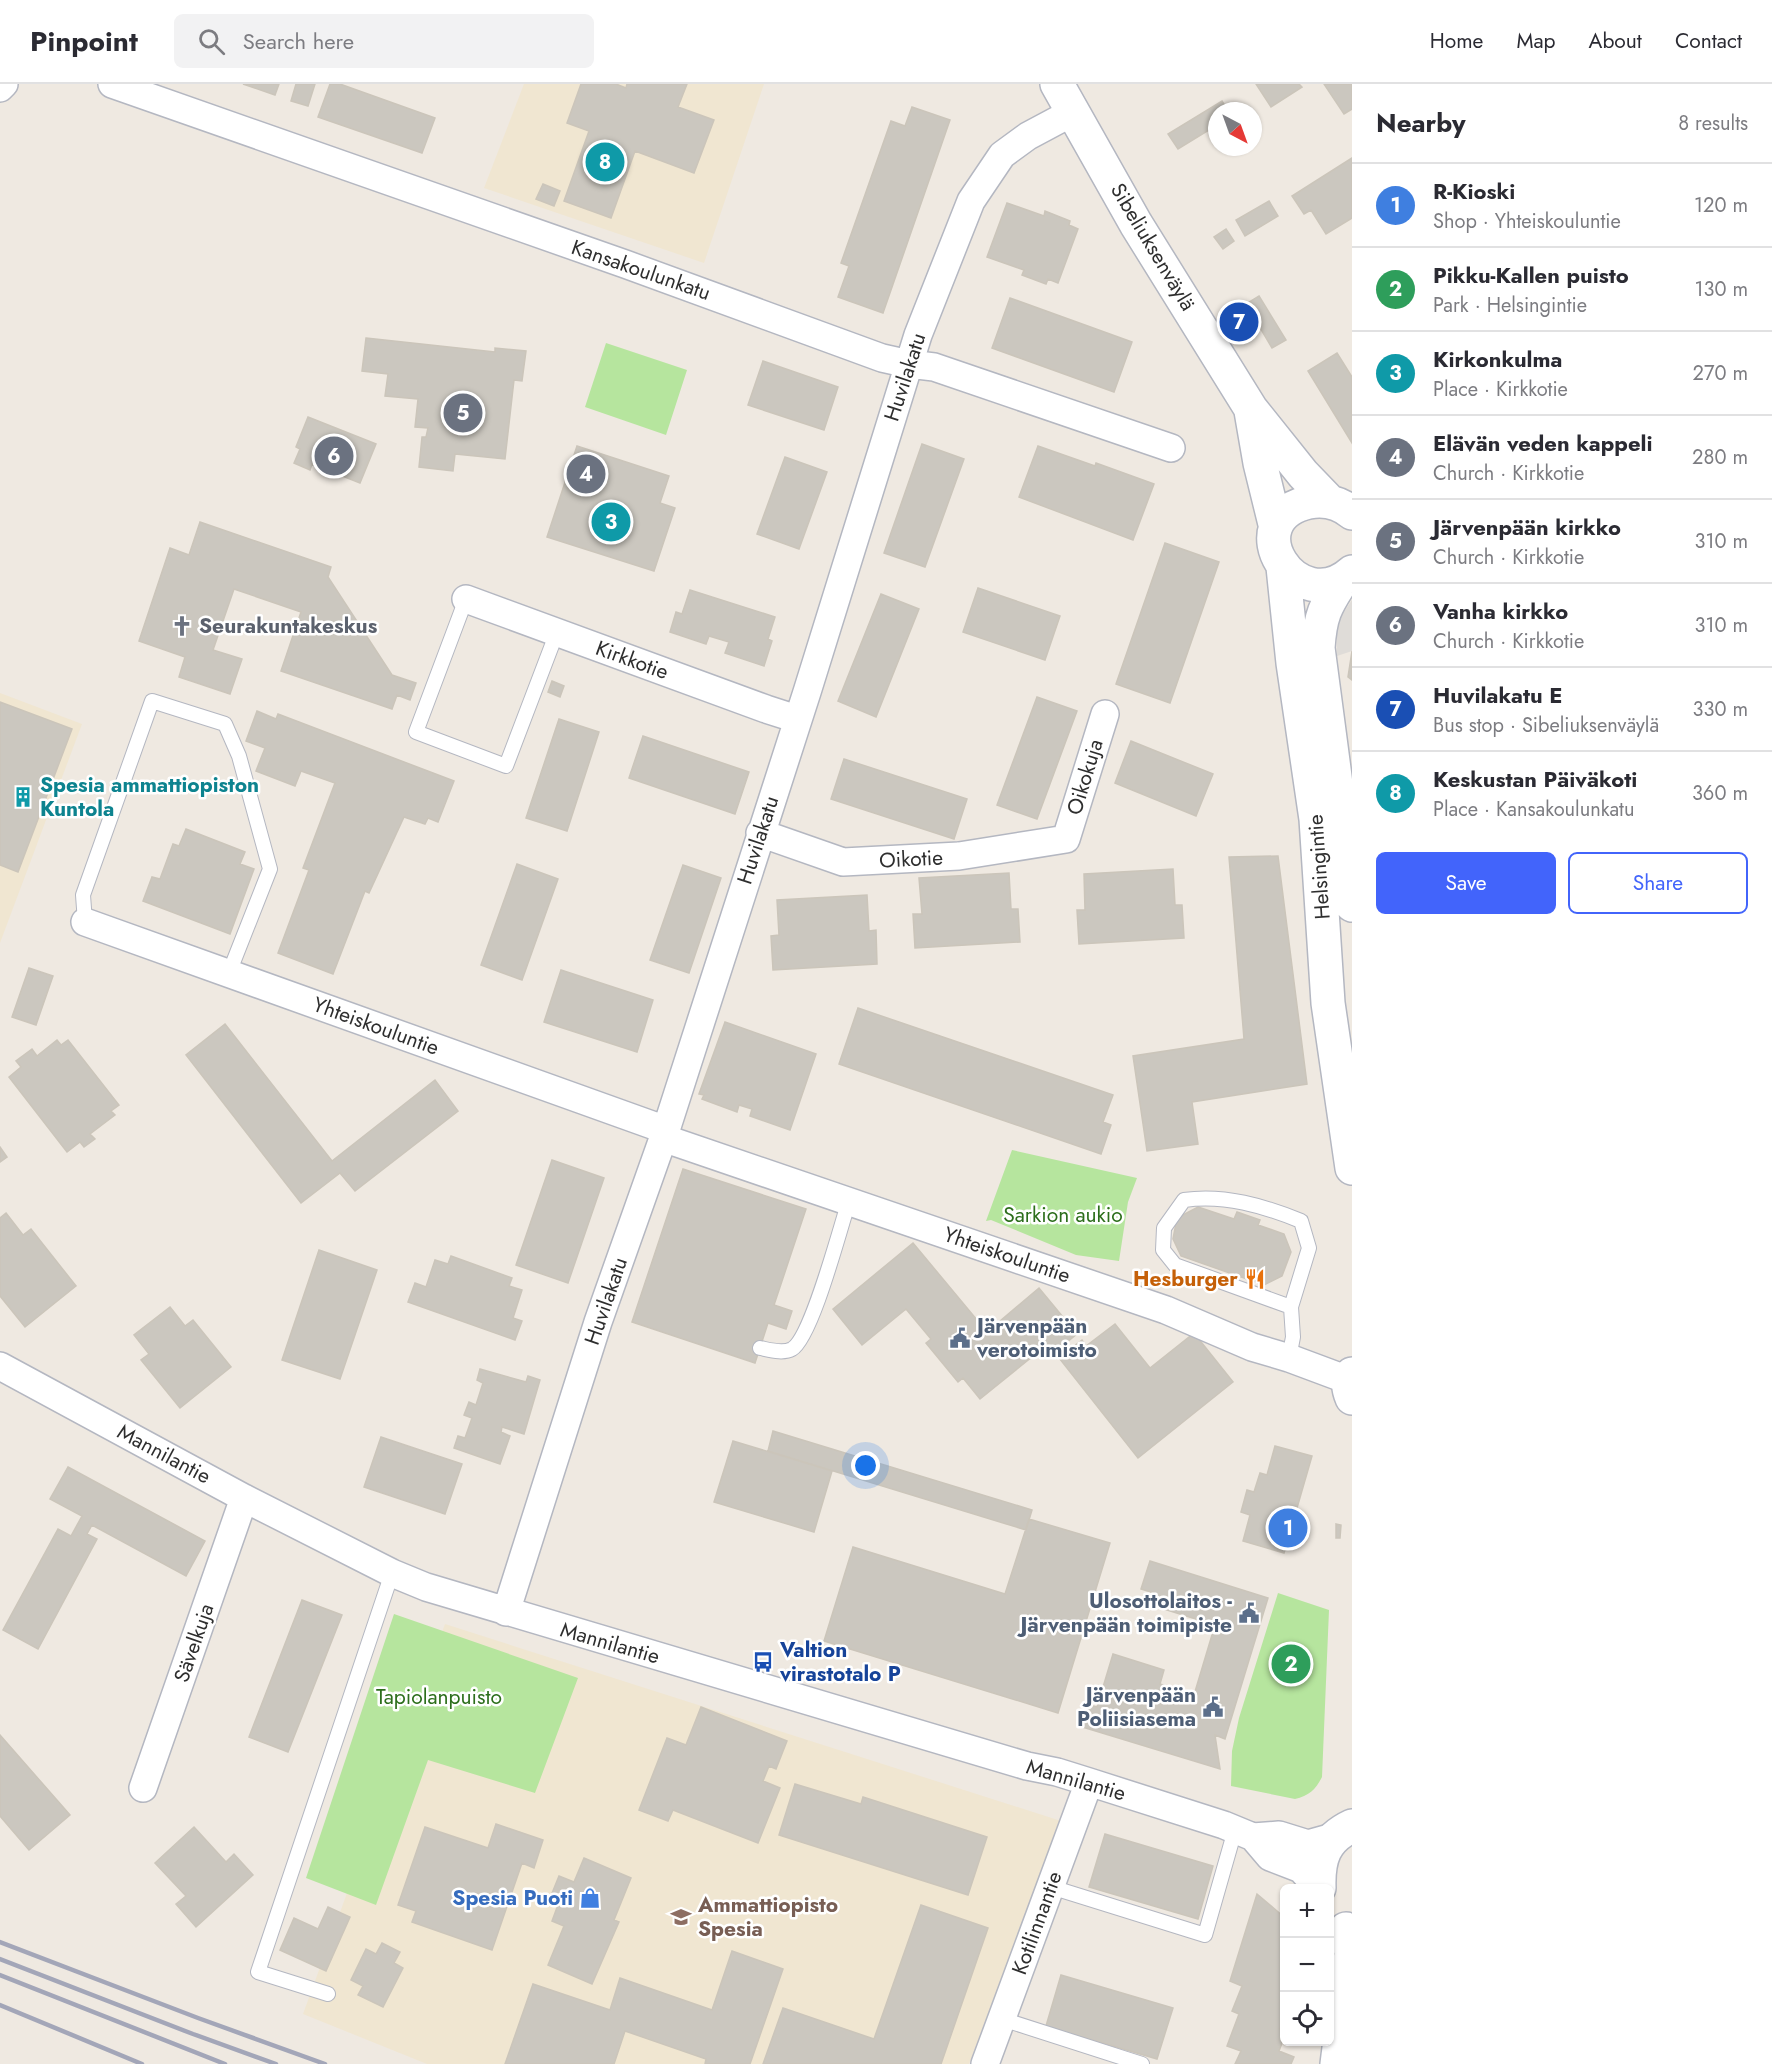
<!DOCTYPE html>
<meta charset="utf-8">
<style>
body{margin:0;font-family:Jost,sans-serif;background:#f2f2f3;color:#2b2b33}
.controls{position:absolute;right:18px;bottom:18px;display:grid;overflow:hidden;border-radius:9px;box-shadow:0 2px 4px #0004}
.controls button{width:54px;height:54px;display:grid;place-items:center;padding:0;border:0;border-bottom:2px solid #e1e1e2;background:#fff;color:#2b2b33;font:30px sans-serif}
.compass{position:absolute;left:1208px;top:18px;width:54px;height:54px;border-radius:50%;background:#fff;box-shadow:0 2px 4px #0004;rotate:139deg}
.you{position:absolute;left:866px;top:1382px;width:21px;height:21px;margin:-15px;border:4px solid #fff;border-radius:50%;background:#1a73e8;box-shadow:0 0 0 9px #1a73e833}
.badge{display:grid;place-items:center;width:39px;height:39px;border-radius:50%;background:#4264fb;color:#fff;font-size:20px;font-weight:700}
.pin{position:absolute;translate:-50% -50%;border:3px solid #fff;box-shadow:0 2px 6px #0006}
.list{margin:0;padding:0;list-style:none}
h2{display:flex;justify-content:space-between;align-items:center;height:78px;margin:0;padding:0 24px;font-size:26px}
h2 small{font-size:20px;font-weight:400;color:#7c7c81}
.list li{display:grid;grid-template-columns:39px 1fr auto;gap:18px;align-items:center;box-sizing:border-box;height:84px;padding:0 24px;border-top:2px solid #e1e1e2}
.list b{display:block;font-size:22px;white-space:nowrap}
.list p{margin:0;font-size:20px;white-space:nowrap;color:#7c7c81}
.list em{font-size:20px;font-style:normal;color:#7c7c81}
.actions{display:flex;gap:12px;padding:18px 24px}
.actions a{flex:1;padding:14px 0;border:2px solid #4264fb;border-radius:9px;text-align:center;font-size:21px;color:#4264fb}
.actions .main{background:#4264fb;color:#fff}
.icon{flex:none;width:33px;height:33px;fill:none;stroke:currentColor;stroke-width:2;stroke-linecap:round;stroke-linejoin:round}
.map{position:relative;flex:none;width:1352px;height:1980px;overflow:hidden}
header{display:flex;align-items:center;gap:36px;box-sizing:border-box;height:84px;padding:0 30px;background:#fff;border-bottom:2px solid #e1e1e2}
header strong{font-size:28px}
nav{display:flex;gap:33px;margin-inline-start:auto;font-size:21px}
.search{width:420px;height:54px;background:#f2f2f3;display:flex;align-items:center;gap:15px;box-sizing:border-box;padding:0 21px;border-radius:9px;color:#7c7c81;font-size:22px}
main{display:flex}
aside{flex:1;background:#fff}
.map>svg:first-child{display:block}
.education{fill:#f0e6d1}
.green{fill:#b6e59e}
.plaza{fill:#dfdcd8}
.building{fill:#cbc7bf;stroke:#cbc5ba;stroke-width:1.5}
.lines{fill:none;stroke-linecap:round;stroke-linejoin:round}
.lane-casing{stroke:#b4b7c1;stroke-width:16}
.street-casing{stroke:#b4b7c1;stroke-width:30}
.secondary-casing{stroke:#b4b7c1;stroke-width:36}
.lane{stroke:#fff;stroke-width:14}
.street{stroke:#fff;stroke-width:27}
.secondary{stroke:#fff;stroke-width:33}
.rail{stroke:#a3a6b8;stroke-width:4.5}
.labels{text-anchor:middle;stroke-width:5;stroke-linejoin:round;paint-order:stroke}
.street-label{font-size:21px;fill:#2e2e2e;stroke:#fff}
.worship-label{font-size:21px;font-weight:bold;fill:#5b616d;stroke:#fff;text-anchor:start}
.culture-label{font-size:21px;font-weight:bold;fill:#0d838f;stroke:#fff;text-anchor:start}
.park-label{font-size:21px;fill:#2c6e1b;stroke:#fff}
.food-label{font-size:21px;font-weight:bold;fill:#c56008;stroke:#fff;text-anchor:end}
.service-label{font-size:21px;font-weight:bold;fill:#4e5e75;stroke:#fff;text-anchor:end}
.transit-label{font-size:21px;font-weight:bold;fill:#164399;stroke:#fff;text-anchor:start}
.shop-label{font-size:21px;font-weight:bold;fill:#366cbe;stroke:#fff;text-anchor:end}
.education-label{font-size:21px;font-weight:bold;fill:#785e54;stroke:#fff;text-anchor:start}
</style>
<header>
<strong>Pinpoint</strong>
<div class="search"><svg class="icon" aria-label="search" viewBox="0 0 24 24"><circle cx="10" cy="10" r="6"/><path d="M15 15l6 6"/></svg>Search here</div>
<nav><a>Home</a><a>Map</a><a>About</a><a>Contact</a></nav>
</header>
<main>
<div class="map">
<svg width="1352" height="1980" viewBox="0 0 1352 1980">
<rect width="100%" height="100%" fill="#efe9e1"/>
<path class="education" d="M524 0H764L704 179 484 104Z
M0 609 82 640 0 859Z
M445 1540 1061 1737 969 1980H427L303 1930Z"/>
<path class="green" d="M606 259 687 286 666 351 585 323Z
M1012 1066 1137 1094 1128 1118 1119 1177 1076 1171 991 1136 986 1137Z
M1278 1509 1329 1526 1322 1693C1316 1705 1309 1712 1295 1715L1231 1702 1232 1667 1239 1634Z
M394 1530 578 1594 535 1709 428 1676 376 1821 306 1794Z"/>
<path class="plaza" d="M1352 516V567L1337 572V538Z"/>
<path class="building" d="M243 0H279L275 11Z
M296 0H315L308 22 291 17Z
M330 0H340L435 34 422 69 318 33Z
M581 0H616L626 4 627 0H687L678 23 714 36 694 89 635 67 611 134 564 117 589 47 567 39Z
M1256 0H1299L1302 3 1271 23Z
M1324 0H1352V25L1344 30Z
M1222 17 1228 27H1217V41L1178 65 1168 50Z
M912 23 950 36 883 229 838 213 849 182 841 179 891 37 905 42Z
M1352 74V134L1326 150 1311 126 1304 130 1292 112Z
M543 100 560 107 554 122 536 115Z
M1269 117 1278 132 1245 152 1236 136Z
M1007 119 1044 132 1045 127 1070 137 1069 141 1078 145 1058 199 1048 195 1046 200 1022 191 1024 186 987 173Z
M1226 145 1234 157 1223 165 1214 153Z
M1259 212 1286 256 1272 264 1246 220Z
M1010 214 1132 258 1114 308 992 264Z
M1246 226 1256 244 1251 247 1241 229Z
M366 254 495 268V264L526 267 522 297 514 296 505 375 455 370 453 387 419 383 422 353H426L428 344 415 343 418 315 385 312 388 290 362 287Z
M1337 269 1352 293V359L1308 287Z
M763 277 838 303 824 346 748 321Z
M308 333 376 360 360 399 312 380 310 386 294 379 300 365 296 363Z
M922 360 964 375 925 483 884 469Z
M577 362 669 392 660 419 675 424 654 487 547 453Z
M1038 362 1095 382 1096 379 1154 400 1133 456 1019 413Z
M785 373 827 388 799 465 757 450Z
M200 438 331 483 328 493 392 591 416 599 410 616 397 611 392 625 281 587 301 528 234 505 213 566 242 575 230 610 179 593 185 573 139 557 170 464 189 471Z
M1165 459 1219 478 1170 619 1116 600Z
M978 504 1060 532 1045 576 963 548Z
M690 506 775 533 768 555 772 557 764 582 725 569 729 558 709 552 706 560 670 548 676 528 682 530Z
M881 510 919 525 876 633 838 617Z
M1352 567V596L1348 593Z
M552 597 564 602 560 613 548 608Z
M1037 613 1077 627 1037 735 997 721Z
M0 618 72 645 18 788 0 781Z
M257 627 276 635 278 630 454 697 438 738 428 734 425 740 404 733 369 809 365 807 333 890 278 869 309 786 303 784 335 699 301 687 295 702 256 687 265 664 246 657Z
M559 635 599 648 567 747 526 734Z
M643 652 749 688 735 730 629 694Z
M1131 657 1213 690 1196 732 1115 699Z
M844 675 967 715 954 755 831 715Z
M186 745 245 768 240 780 254 785 230 850 143 817 152 793 160 795 173 760 179 762Z
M1278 772 1307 1000 1192 1018 1198 1060 1147 1067 1133 972 1244 955 1229 773Z
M517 780 558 795 522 896 481 881Z
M683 781 721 794 689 889 650 876Z
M1173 785 1175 821H1182L1184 854 1079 860 1077 826H1085L1084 790Z
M1009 789 1011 825H1018L1020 858 915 864 913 830H922L919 794Z
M867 811 869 847 876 846 877 880 773 886 771 852 779 851 777 816Z
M29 884 53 892 36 941 12 933Z
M561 886 653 916 637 968 544 938Z
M858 924 1113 1011 1103 1038 1111 1041 1101 1070 839 980Z
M725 938 816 970 790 1046 750 1032 752 1025 739 1021 737 1028 702 1015 704 1011 699 1010Z
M225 940 332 1077 435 996 458 1027 355 1107 340 1089 301 1119 186 971Z
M57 956 61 961 68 956 119 1021 111 1027 115 1031 90 1050 95 1055 84 1063 80 1058 67 1068 9 993 21 983 16 977 32 965 37 972Z
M0 1063 7 1073 0 1078Z
M552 1076 604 1094 568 1199 516 1181Z
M683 1085 806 1125 774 1221 792 1227 786 1245 768 1239 755 1279 632 1238Z
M1198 1123 1234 1135 1237 1128 1260 1136 1258 1141 1284 1150 1291 1168 1282 1192 1264 1201 1181 1172 1173 1155 1177 1134Z
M6 1129 23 1151 31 1145 76 1202 25 1243 0 1212V1134Z
M913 1159 987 1248 1039 1204 1077 1250 1055 1268 1048 1260 980 1315 963 1294 958 1298 926 1259 931 1255 906 1225 862 1261 833 1225Z
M319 1166 377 1186 340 1295 282 1276Z
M451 1172 512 1194 509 1202 522 1206 513 1234 522 1237 515 1256 408 1218 415 1199 426 1203 435 1176 448 1180Z
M170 1223 185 1242 193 1236 231 1283 180 1324 141 1276 149 1270 134 1251Z
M1115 1240 1150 1284 1194 1249 1233 1298 1138 1374 1059 1274 1082 1256 1086 1262Z
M480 1285 526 1298 528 1292 540 1296 524 1350 502 1343 501 1348 510 1352 500 1380 454 1364 458 1352 465 1354 472 1334 464 1331 469 1318 476 1321 483 1299 477 1296Z
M773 1347 1032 1426 1026 1446 768 1367Z
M381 1353 462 1380 445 1430 364 1403Z
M733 1357 832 1387 814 1448 714 1418Z
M1275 1362 1312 1372 1284 1469 1243 1457 1250 1431 1241 1428 1247 1406 1254 1408 1260 1389 1267 1391Z
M68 1383 205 1457 186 1492 92 1441 87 1450 97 1455 38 1565 3 1546 58 1445 71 1452 82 1432 50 1415Z
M1029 1435 1110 1459 1058 1629 824 1557 853 1463 1005 1510Z
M1336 1440 1341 1441 1340 1454H1336Z
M1150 1477 1268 1514 1225 1655 1215 1651 1220 1685 1079 1642 1086 1620 1097 1623 1113 1570 1164 1586 1160 1600 1194 1611 1215 1541 1151 1521 1154 1509 1141 1505Z
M302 1516 342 1531 288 1668 249 1653Z
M701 1623 787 1657 776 1685 769 1682 763 1697 780 1704 758 1759 673 1726 668 1737 639 1726 667 1654 686 1661Z
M0 1651 70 1731 29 1766 0 1732Z
M795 1700 861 1720 863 1713 987 1753 968 1811 779 1751Z
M496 1740 543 1756 534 1784 522 1779 492 1866 412 1838 416 1827 398 1821 425 1743 488 1764Z
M194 1743 226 1778 234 1770 253 1791 196 1843 176 1820 186 1812 155 1779Z
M1105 1750 1213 1782 1198 1835 1089 1803Z
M584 1774 631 1794 614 1836 619 1838 592 1900 548 1881 564 1842 552 1837 559 1818 550 1814 559 1792 574 1798Z
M1257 1810 1284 1833V1934L1280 1945 1284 1947V1954L1279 1967 1294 1973 1291 1980H1235L1241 1967 1227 1962 1239 1930 1232 1927 1242 1902 1230 1897Z
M921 1821 988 1844 941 1980H763L783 1924 874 1955Z
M328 1823 350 1833 326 1887 280 1866 294 1834 318 1845Z
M382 1859 400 1868 394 1879 403 1884 383 1923 358 1911 363 1902 351 1896 366 1865 376 1870Z
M732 1867 783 1885 750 1980H705L706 1975 625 1947 614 1980H505L533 1900 610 1926 620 1894 712 1926Z
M1061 1891 1173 1924 1157 1975 1046 1942Z"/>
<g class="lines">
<g class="lane-casing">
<path id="lane" d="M466 515 416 648 506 682 557 548
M85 838 83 811 152 617 225 640 239 672 270 785 229 889
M760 1264C770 1266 783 1270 792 1265 812 1253 840 1144 849 1117
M1289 1274 1293 1253 1291 1223 1309 1164 1301 1137C1264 1122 1224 1110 1184 1116L1164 1144 1163 1166 1175 1181 1291 1223
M1051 1803 1205 1851 1235 1746
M328 1910 258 1888 392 1489
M1002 1935 1142 1980"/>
</g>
<g class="street-casing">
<path id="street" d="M112 0 625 180 882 274 909 280 934 283 1171 364
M0 4 4 0
M466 515 766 625 797 635
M760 749 843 778 959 772 1066 755 1105 630
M85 838 666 1046
M663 1054 1166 1226 1252 1263 1289 1274 1348 1296
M0 1282 244 1414 392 1489 426 1503 1027 1682 1057 1688 1089 1698 1224 1741 1253 1753 1279 1751 1308 1760 1333 1753
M506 1528 598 1238 666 1046 807 608 918 251 971 117 1002 71 1028 52 1073 28
M143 1704 244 1414
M1253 1753 1270 1773 1301 1785 1318 1804
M985 1980 1089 1698"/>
</g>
<g class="secondary-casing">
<path id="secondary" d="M1057 0 1136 140 1251 325 1303 390 1330 418
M1251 327 1260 379 1275 440
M1352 429C1340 419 1325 415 1309 418 1232 436 1297 537 1352 488
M1283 483 1293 579 1316 735 1328 919 1352 1084
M1343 495C1325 522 1320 532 1318 564L1352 821
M1352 1290C1347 1298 1348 1305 1352 1314
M1319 1804C1318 1775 1324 1755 1352 1742
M1337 1980 1351 1869 1346 1845"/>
</g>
<use href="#lane" class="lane"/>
<use href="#street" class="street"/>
<use href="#secondary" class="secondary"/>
<path class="rail" d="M0 1858 198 1934 325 1980
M0 1875 193 1950 276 1980
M0 1891 225 1980
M0 1921 142 1980"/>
</g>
<defs>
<g id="church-bare" transform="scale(1.62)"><path d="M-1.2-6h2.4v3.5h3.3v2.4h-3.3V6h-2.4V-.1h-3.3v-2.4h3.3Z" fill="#6b7280" stroke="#fff" stroke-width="2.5" paint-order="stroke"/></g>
<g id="building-bare" transform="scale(1.62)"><path d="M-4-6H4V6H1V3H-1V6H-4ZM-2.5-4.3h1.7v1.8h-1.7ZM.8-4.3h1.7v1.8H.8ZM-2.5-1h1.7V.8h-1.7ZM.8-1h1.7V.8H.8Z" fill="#0f9aa8" stroke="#fff" stroke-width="2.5" paint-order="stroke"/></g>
<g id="restaurant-bare" transform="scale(1.62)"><path d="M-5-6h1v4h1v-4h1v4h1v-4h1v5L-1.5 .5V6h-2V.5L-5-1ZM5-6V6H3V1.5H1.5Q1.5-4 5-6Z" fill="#e8710a" stroke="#fff" stroke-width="2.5" paint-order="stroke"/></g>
<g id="civic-bare" transform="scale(1.62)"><path d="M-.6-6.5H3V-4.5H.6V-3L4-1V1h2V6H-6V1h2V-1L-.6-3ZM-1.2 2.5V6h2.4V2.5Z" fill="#5c6f8a" stroke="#fff" stroke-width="2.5" paint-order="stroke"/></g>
<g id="bus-bare" transform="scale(1.62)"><path d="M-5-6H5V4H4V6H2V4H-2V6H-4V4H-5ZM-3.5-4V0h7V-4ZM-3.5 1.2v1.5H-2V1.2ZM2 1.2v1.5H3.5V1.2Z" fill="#1a4fb4" stroke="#fff" stroke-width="2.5" paint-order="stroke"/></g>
<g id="shop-bare" transform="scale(1.62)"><path d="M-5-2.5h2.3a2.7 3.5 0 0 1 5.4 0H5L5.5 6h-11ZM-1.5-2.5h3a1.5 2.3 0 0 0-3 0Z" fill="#3f7fe0" stroke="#fff" stroke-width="2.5" paint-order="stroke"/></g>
<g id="school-bare" transform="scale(1.62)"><path d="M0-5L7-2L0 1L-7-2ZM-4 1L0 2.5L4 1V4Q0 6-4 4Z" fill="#8d6e63" stroke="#fff" stroke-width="2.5" paint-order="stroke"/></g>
</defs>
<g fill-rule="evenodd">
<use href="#church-bare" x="182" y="542"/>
<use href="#building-bare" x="23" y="713"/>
<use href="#restaurant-bare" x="1255" y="1195"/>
<use href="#civic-bare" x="960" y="1254"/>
<use href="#civic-bare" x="1249" y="1529"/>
<use href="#bus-bare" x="763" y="1578"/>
<use href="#civic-bare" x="1213" y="1623"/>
<use href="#shop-bare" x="590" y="1814"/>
<use href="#school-bare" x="681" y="1833"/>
</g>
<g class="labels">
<g class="street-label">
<text transform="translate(1153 163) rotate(59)" y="7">Sibeliuksenväylä</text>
<text transform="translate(641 186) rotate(19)" y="7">Kansakoulunkatu</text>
<text transform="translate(905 293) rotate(-72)" y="7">Huvilakatu</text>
<text transform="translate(632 576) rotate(20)" y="7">Kirkkotie</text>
<text transform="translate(1085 693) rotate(-73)" y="7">Oikokuja</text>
<text transform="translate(758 756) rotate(-72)" y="7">Huvilakatu</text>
<text transform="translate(911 775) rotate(-3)" y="7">Oikotie</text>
<text transform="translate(1319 783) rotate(-94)" y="7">Helsingintie</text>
<text transform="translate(376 942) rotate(20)" y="7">Yhteiskouluntie</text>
<text transform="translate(1007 1171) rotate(19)" y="7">Yhteiskouluntie</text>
<text transform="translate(606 1217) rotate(-71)" y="7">Huvilakatu</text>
<text transform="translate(164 1370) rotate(28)" y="7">Mannilantie</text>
<text transform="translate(194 1559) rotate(-71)" y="7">Sävelkuja</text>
<text transform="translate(610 1559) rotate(16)" y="7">Mannilantie</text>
<text transform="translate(1076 1696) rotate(16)" y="7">Mannilantie</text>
<text transform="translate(1037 1839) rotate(-70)" y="7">Kotilinnantie</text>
</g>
<g class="worship-label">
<text x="199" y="549">Seurakuntakeskus</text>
</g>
<g class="culture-label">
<text x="40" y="708">Spesia ammattiopiston<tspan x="40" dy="24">Kuntola</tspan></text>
</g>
<g class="park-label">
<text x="1063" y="1138">Sarkion aukio</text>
<text x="439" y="1620">Tapiolanpuisto</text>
</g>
<g class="food-label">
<text x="1238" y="1202">Hesburger</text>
</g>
<g class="service-label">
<text x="977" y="1249" text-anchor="start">Järvenpään<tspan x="977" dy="24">verotoimisto</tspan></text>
<text x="1232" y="1524">Ulosottolaitos -<tspan x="1232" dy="24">Järvenpään toimipiste</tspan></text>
<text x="1196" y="1618">Järvenpään<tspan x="1196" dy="24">Poliisiasema</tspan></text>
</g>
<g class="transit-label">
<text x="780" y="1573">Valtion<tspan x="780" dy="24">virastotalo P</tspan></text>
</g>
<g class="shop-label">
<text x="573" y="1821">Spesia Puoti</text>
</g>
<g class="education-label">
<text x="698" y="1828">Ammattiopisto<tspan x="698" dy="24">Spesia</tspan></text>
</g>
</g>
</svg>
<div class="controls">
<button>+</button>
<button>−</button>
<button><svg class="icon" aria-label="locate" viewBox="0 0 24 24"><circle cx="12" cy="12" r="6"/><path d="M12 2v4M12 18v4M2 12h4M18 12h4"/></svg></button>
</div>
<svg class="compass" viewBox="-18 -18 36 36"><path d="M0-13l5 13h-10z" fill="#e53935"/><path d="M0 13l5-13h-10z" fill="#7c7c81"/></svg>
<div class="you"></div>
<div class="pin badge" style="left:1288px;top:1444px;background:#3f7fe0">1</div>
<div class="pin badge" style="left:1291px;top:1580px;background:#2e9e5b">2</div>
<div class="pin badge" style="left:611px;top:438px;background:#0f9aa8">3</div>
<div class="pin badge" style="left:586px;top:390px;background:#6b7280">4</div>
<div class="pin badge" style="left:463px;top:329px;background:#6b7280">5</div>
<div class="pin badge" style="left:334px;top:372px;background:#6b7280">6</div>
<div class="pin badge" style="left:1239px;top:238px;background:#1a4fb4">7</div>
<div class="pin badge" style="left:605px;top:78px;background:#0f9aa8">8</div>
</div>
<aside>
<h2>Nearby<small>8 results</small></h2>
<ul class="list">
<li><span class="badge" style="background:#3f7fe0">1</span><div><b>R-Kioski</b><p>Shop · Yhteiskouluntie</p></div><em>120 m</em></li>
<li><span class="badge" style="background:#2e9e5b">2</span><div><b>Pikku-Kallen puisto</b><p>Park · Helsingintie</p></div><em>130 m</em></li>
<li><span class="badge" style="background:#0f9aa8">3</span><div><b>Kirkonkulma</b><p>Place · Kirkkotie</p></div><em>270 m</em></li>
<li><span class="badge" style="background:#6b7280">4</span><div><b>Elävän veden kappeli</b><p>Church · Kirkkotie</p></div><em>280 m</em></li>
<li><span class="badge" style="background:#6b7280">5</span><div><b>Järvenpään kirkko</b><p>Church · Kirkkotie</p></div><em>310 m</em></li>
<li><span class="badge" style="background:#6b7280">6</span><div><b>Vanha kirkko</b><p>Church · Kirkkotie</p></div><em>310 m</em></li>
<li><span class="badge" style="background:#1a4fb4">7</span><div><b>Huvilakatu E</b><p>Bus stop · Sibeliuksenväylä</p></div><em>330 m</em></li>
<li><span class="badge" style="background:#0f9aa8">8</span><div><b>Keskustan Päiväkoti</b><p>Place · Kansakoulunkatu</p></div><em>360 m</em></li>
</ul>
<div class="actions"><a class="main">Save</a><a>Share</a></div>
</aside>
</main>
